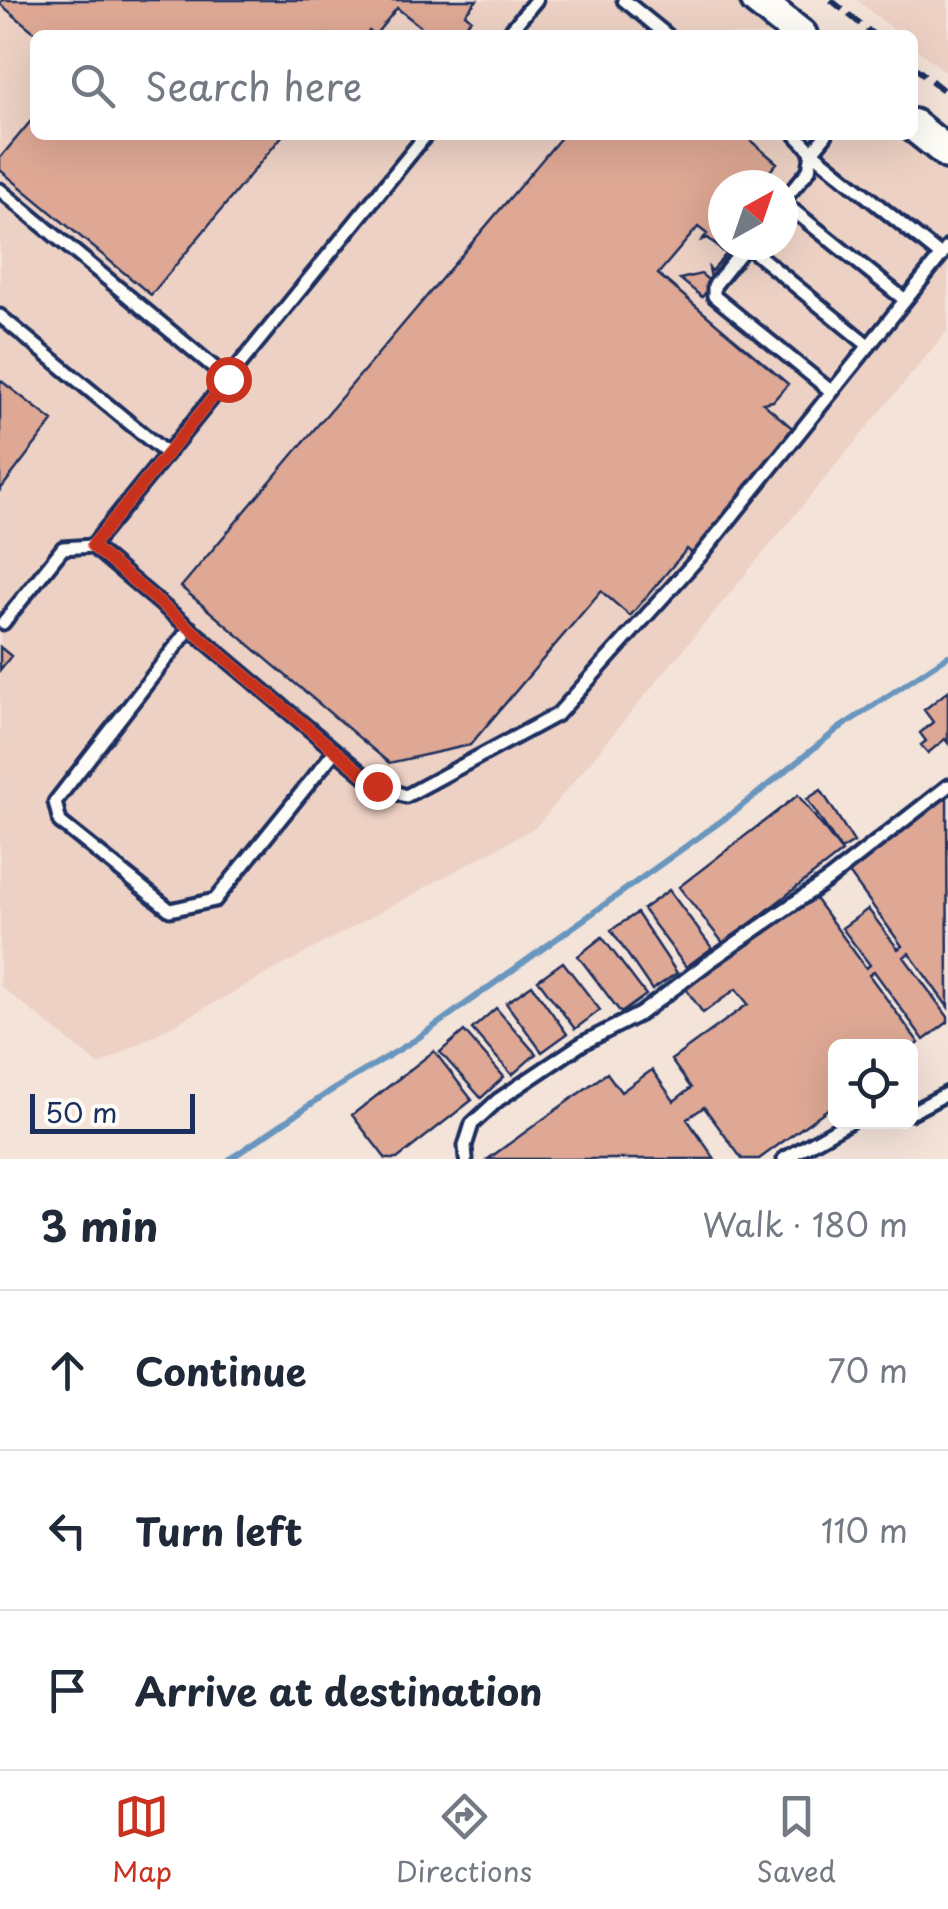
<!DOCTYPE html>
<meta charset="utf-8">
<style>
body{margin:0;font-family:"Playpen Sans",sans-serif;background:#f6f6f7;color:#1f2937}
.controls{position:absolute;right:30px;bottom:30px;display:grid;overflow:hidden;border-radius:15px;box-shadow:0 10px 40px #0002}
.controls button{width:90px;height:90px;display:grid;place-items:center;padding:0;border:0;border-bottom:2px solid #e0e1e3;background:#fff;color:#1f2937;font:50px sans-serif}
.compass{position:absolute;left:708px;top:170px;width:90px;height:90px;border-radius:50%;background:#fff;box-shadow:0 10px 40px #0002;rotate:40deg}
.scale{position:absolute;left:30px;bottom:25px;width:165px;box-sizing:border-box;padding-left:10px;border:5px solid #1b2f5e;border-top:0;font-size:28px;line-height:35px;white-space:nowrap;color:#1b2f5e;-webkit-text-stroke:8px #fdfcf7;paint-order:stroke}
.stop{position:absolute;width:30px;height:30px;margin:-22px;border:8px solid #c8321e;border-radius:50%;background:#fff}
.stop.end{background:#c8321e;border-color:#fff;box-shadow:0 2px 10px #0008}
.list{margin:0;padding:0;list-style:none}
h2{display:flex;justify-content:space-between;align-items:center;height:130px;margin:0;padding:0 40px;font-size:42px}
h2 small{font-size:32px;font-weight:400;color:#747a83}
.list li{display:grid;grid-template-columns:65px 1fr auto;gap:30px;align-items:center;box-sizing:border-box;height:160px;padding:0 40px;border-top:2px solid #e0e1e3}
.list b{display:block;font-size:38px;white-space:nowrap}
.list em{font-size:32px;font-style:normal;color:#747a83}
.icon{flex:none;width:55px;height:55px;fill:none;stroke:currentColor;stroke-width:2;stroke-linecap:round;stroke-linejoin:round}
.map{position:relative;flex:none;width:948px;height:1159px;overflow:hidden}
.search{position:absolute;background:#fff;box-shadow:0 10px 40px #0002;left:30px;right:30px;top:30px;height:110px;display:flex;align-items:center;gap:25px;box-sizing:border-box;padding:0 35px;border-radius:15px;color:#747a83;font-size:38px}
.sheet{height:610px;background:#fff}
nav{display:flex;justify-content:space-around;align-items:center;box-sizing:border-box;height:140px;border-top:2px solid #e0e1e3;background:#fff;font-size:28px;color:#747a83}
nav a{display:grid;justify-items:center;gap:5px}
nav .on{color:#c8321e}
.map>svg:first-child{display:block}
.built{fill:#edd1c4;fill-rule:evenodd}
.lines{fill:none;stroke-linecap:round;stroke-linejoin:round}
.stream{stroke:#6996be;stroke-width:6}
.building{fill:#dea894;stroke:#1b2f5e;stroke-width:2.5}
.service-casing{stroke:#1b2f5e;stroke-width:19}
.tertiary-casing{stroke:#1b2f5e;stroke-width:38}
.service{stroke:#fdfcf7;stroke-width:11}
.tertiary{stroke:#fdfcf7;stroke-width:30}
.rail{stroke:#1b2f5e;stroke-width:6;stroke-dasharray:15 8;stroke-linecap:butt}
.route{stroke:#c8321e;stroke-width:12}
</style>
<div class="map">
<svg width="948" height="1159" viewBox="0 0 948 1159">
<rect width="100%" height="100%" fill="#f4e3d9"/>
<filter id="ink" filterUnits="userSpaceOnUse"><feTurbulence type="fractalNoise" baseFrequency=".01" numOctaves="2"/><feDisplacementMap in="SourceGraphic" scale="20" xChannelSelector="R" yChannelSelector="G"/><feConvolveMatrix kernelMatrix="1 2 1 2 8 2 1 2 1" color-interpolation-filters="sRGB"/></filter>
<g filter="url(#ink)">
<path class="built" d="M0 0H734L778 35H35V135H904L948 170V330L536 827 100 1065 0 986ZM723 185H783V245H723Z
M857 0H948V74L913 46V35H900Z"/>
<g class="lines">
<path class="stream" d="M230 1159 329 1092 415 1040 738 809 838 729 948 656"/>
</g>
<path class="building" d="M2 0H477L465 14 471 19 461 30 456 26 449 35H431L397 8 375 35 369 31 366 35H38L0 4Z
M35 116V135H283L151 295 0 170V158Z
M563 135H744L777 163 758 185H723V245H731L734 259 702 297 680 279 701 274 712 283 709 268 712 271 726 254 708 238 702 240 707 234 698 227 658 274 788 384 773 401 763 403 798 433 695 556 687 549 630 616 601 591 470 745 389 763 181 587Z
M0 380 53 421 0 490Z
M0 647 11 656 0 670Z
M948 691V743L945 739 928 753 921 745 926 741 920 733 933 722 924 710Z
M821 790 854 842 841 850 807 799Z
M798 795 842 852 724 944 679 887Z
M947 796 948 1007 909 953 904 957 948 1017V1022L924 1040 874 971 869 975 919 1043 910 1049V1046H836V1103L759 1159H742L704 1107 687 1119 715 1159H488L607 1073 621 1092 652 1070 674 1101 691 1088 671 1060 748 1004 736 989 703 1013 684 986 811 893 866 968 870 965 842 928 868 909 898 949 902 946 846 869Z
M669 890 712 948 686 967 643 909Z
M637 913 677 973 652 990 611 930Z
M602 937 646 995 621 1013 578 956Z
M563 962 600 1010 575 1029 538 980Z
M532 985 567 1034 542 1052 506 1003Z
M496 1008 536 1054 512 1075 472 1029Z
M464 1031 504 1077 481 1098 440 1052Z
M434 1051 472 1100 397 1159H386L352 1115Z"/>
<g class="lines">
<g class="service-casing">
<path id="service" d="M624 0 667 35
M507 35 536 0
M426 135 92 546 377 786 406 796 558 714 701 555 948 247
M796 135 812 152 941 256
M0 190 228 379
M783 201 809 170 812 152 826 135
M783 202 905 300
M747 245 714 286V296L832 392
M747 246 869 346
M0 316 167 454
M3 623 63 548 92 546
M190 628 55 802 60 822 170 910 215 900 335 751
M910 1113 948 1093
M466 1159 465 1146 472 1124 498 1100 583 1043 640 1014 709 962 829 879 948 786
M784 1159 849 1122"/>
</g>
<g class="tertiary-casing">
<path id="tertiary" d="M757 0 801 35
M913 125 948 153"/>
</g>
<use href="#service" class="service"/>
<use href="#tertiary" class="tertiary"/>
<path class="rail" d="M831 0 874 35
M913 66 948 94"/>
</g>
</g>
<g class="lines" filter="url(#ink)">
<path class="route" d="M228 379 92 546 377 786"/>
</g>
</svg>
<div class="controls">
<button><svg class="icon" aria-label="locate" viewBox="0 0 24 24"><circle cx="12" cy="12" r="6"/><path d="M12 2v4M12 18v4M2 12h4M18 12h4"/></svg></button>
</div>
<svg class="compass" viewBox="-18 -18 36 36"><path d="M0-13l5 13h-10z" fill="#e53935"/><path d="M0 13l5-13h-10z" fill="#747a83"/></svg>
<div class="scale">50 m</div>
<div class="stop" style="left:228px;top:379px"></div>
<div class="stop end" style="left:377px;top:786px"></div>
<div class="search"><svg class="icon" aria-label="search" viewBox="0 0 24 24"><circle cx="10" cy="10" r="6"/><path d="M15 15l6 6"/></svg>Search here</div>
</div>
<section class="sheet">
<h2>3 min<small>Walk · 180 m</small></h2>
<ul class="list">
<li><svg class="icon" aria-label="ahead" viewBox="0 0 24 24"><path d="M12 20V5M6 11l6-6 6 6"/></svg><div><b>Continue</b></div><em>70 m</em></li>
<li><svg class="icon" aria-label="left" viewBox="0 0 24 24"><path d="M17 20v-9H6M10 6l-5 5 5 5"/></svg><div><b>Turn left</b></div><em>110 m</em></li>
<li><svg class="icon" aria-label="arrive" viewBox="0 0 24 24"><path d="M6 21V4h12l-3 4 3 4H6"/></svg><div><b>Arrive at destination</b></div></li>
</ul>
</section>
<nav>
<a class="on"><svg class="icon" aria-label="map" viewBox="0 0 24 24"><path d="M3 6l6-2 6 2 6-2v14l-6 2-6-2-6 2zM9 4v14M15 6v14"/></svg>Map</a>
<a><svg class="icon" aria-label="directions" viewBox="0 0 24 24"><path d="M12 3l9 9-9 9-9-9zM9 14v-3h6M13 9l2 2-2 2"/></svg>Directions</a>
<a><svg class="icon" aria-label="saved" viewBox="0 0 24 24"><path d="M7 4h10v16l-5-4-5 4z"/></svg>Saved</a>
</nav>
